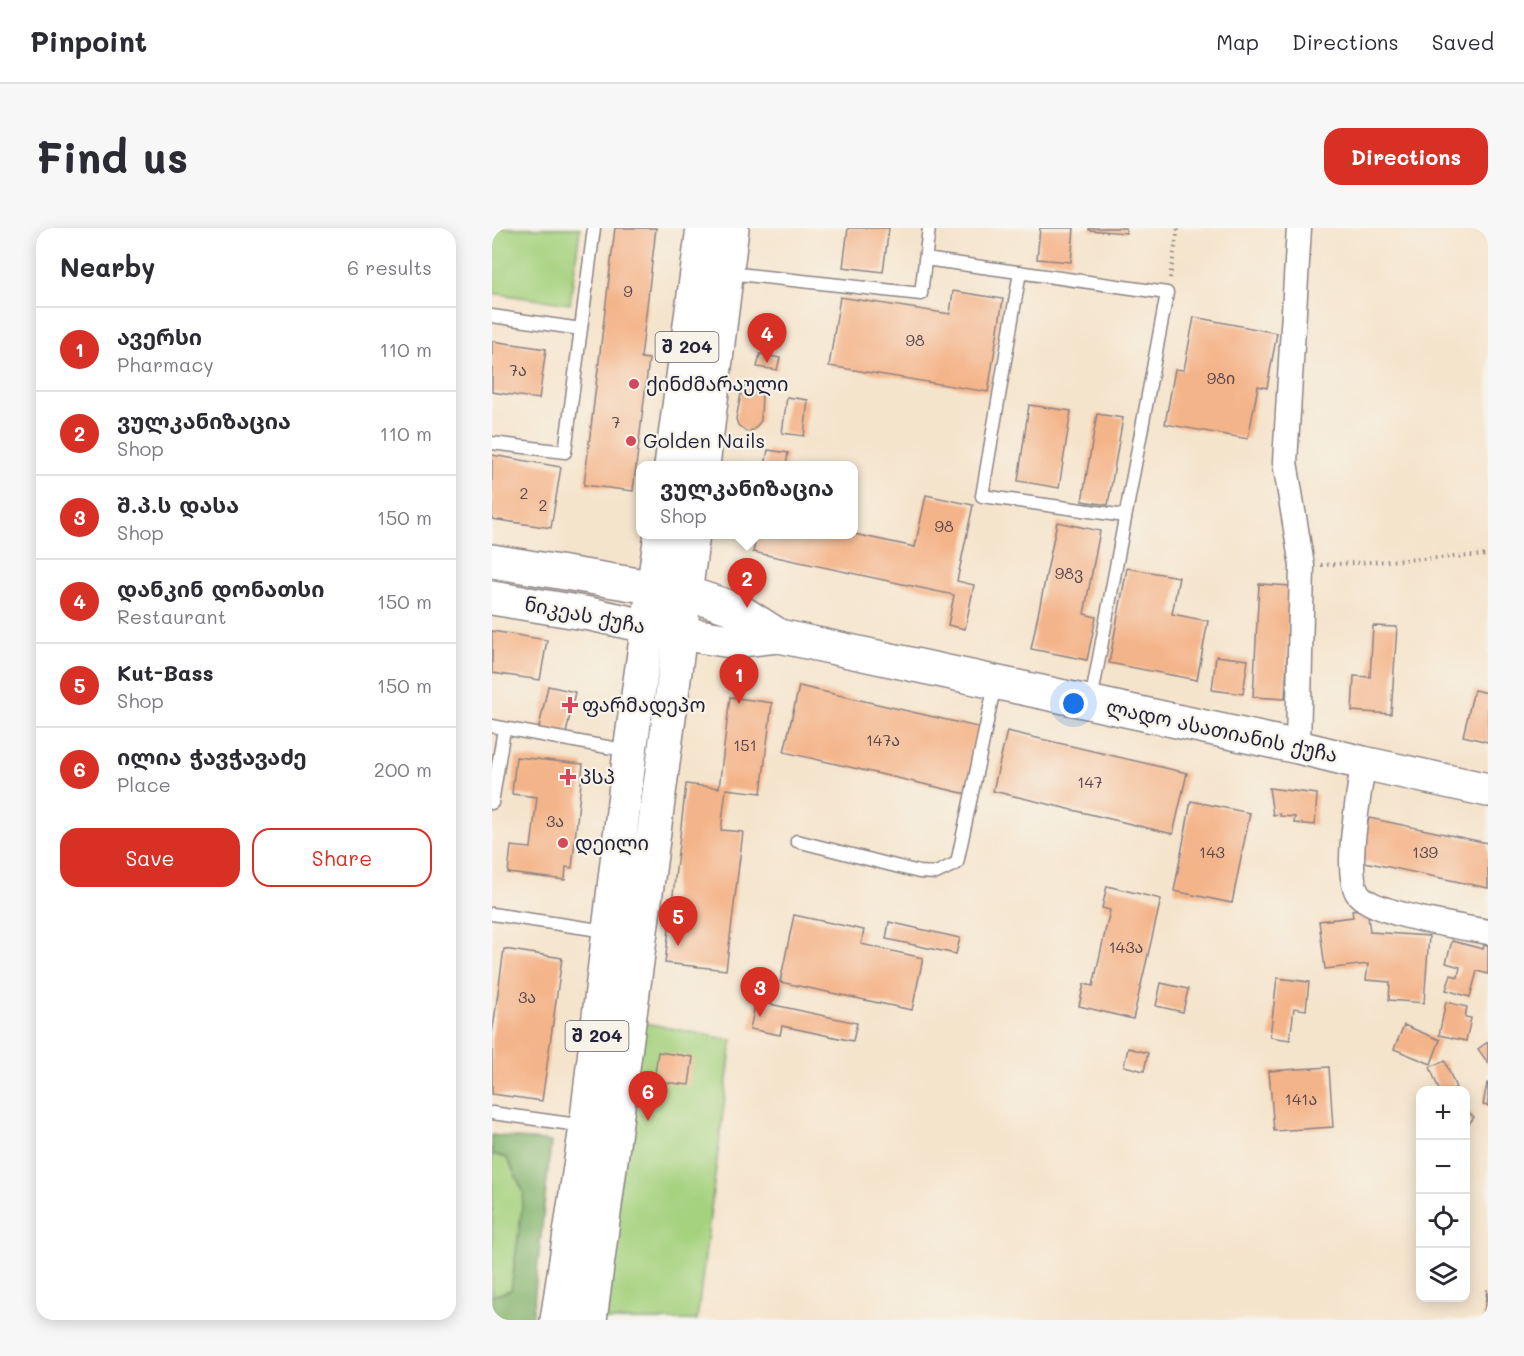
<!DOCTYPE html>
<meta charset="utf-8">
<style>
body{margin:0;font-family:Mali,"Noto Sans Georgian",sans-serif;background:#f7f7f7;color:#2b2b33}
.controls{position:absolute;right:18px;bottom:18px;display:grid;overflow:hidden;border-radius:12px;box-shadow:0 3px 15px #0003}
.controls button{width:54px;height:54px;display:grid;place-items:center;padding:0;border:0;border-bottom:2px solid #e1e1e2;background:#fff;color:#2b2b33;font:30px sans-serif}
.you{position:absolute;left:582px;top:476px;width:21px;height:21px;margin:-15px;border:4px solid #fff;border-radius:50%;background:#1a73e8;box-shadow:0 0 0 9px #1a73e833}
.badge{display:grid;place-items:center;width:39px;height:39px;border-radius:50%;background:#d93025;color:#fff;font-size:20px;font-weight:700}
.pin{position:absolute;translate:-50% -50px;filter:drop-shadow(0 2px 3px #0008)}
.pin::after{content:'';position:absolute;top:32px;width:21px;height:18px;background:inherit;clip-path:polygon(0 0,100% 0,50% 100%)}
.popup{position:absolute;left:144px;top:233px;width:222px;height:78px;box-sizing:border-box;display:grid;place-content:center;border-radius:12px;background:#fff;filter:drop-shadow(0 2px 4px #0005);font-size:20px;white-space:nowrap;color:#7c7c81}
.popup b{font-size:22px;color:#2b2b33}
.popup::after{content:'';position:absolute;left:50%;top:100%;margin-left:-12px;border:12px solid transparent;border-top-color:#fff}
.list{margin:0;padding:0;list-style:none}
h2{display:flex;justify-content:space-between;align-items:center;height:78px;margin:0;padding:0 24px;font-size:26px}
h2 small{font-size:20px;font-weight:400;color:#7c7c81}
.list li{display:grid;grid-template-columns:39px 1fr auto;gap:18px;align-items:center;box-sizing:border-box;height:84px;padding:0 24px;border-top:2px solid #e1e1e2}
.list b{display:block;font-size:22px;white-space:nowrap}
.list p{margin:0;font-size:20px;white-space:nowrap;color:#7c7c81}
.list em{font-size:20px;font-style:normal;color:#7c7c81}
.actions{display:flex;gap:12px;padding:18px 24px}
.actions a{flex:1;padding:14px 0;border:2px solid #d93025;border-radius:18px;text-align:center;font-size:21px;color:#d93025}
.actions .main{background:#d93025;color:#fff}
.icon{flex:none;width:33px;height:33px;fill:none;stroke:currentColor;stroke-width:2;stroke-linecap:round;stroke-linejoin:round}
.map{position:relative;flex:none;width:996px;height:1092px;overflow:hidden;border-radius:18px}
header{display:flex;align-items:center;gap:36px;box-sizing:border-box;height:84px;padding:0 30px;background:#fff;border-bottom:2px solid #e1e1e2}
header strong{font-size:28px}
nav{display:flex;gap:33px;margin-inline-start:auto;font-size:21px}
.intro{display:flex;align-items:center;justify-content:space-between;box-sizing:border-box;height:144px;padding:0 36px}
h1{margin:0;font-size:42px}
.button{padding:15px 27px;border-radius:18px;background:#d93025;color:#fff;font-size:21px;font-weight:700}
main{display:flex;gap:36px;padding:0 36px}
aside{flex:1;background:#fff;border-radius:18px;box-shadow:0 3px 15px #0003}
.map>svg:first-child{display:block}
.green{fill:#a5d27f;stroke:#647a5d;stroke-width:1.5}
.forest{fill:#84b46e;stroke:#536b54;stroke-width:1.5}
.building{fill:#f4b489}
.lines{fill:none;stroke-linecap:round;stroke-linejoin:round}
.service-casing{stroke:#8c8384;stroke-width:15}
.minor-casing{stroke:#8c8384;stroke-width:27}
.secondary-casing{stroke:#8c8384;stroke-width:36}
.primary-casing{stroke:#8c8384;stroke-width:36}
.path{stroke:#8c8384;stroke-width:4;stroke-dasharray:1.5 4.5;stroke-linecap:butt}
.service{stroke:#fff;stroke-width:12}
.minor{stroke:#fff;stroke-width:24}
.secondary{stroke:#fff;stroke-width:33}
.primary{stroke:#fff;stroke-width:33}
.poi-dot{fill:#d1495b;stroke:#f7f3e8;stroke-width:2}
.labels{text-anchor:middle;stroke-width:4.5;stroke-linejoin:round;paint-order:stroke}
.number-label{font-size:16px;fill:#56464e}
.shield{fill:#f7f3e8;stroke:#62616f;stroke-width:1.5}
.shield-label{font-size:18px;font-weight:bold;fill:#22223b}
.poi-label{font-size:20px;fill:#22223b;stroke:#f7f3e8;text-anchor:start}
.street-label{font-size:20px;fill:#22223b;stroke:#f7f3e8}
</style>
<header>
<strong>Pinpoint</strong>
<nav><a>Map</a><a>Directions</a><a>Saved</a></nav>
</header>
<div class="intro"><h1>Find us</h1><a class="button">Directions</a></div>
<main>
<aside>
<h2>Nearby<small>6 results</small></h2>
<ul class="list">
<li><span class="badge">1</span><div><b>ავერსი</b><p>Pharmacy</p></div><em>110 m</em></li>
<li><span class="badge">2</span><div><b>ვულკანიზაცია</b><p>Shop</p></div><em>110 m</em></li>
<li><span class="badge">3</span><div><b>შ.პ.ს დასა</b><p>Shop</p></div><em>150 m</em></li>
<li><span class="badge">4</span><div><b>დანკინ დონათსი</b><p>Restaurant</p></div><em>150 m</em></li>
<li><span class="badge">5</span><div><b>Kut-Bass</b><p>Shop</p></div><em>150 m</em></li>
<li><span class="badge">6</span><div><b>ილია ჭავჭავაძე</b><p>Place</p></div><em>200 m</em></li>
</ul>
<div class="actions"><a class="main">Save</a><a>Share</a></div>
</aside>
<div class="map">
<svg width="996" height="1092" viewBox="0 0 996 1092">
<rect width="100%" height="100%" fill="#f7f3e8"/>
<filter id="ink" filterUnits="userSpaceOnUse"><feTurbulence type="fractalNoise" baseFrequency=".0167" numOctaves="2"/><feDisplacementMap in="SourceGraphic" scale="12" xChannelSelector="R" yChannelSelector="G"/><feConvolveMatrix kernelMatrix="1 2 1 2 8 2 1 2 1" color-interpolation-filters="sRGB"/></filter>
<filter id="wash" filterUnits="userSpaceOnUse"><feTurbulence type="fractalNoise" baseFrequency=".008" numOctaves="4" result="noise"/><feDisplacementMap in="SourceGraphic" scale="24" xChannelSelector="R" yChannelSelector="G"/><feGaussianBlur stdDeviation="1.35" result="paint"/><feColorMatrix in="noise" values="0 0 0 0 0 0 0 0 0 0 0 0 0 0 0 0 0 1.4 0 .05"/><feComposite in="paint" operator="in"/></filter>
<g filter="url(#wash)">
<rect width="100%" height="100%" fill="#f5e4cc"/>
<path class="green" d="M0 0H88L78 76 0 65Z
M148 794 240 812 205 1092H110Z
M0 926 15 930 32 965 19 1062 0 1068Z"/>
<path class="forest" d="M0 907 59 914 40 1092H0V1068L19 1062 32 965 15 930 0 926Z"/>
<g id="blocks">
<path class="building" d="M123 0H164L149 130 157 131 141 263 92 257Z
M356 0H397L391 44 351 39Z
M548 0H582L579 34 545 31Z
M597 0H634V5L597 2Z
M461 63 511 71 496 164 337 138 348 69 458 86Z
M702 89 785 105 775 160 766 158 756 211 673 196 683 141 692 142Z
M0 113 54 121 47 171 0 164Z
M268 126 288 130 285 142 265 139Z
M260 156 266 158 270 162 269 193 261 202 255 204 246 197 244 191 250 161 255 157Z
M295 169 316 172 312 208 290 205Z
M537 177 579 183 567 260 526 253Z
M605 186 631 190 616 277 590 273Z
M276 222 296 225 294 238H273Z
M0 227 69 239 59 300 0 291Z
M434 267 481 277 465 353 482 357 473 401 456 397 462 367 261 324 265 306H362L423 319Z
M565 294 608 303 592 386 604 389 595 432 539 421Z
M635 340 687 349 680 386 716 393 705 452 617 435Z
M767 356 799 358 793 471 761 469Z
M881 398 905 399 899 486 860 483 862 448 878 449Z
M0 403 55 412 48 452 0 445Z
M724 428 756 432 751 466 720 462Z
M56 458 83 464 73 510 46 504Z
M307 458 490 500 475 566 292 524Z
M982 462 996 465V514L971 508Z
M238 469 280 475 269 565 234 561 229 602 251 604 234 742 173 735 194 556 227 560Z
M515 503 695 545 681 606 501 563Z
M24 529 91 536 80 640 74 639 73 652 16 645 19 618 39 620 45 569 20 566Z
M777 560 825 566 823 597 802 595 803 589 788 588V586L781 587Z
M699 573 758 585 740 675 682 663Z
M877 590 996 615V660L868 633Z
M615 658 669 671 641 791 587 778 592 756 601 758 618 682 610 680Z
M875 680 878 704 937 708 932 775 897 772 898 754 874 752 876 736 833 741 827 693 861 689 860 682Z
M302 687 372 702 369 716 431 730 420 782 288 754Z
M397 694 468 710 464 726 394 711Z
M960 713 991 721 992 717 996 718V746L985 743 978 769 954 762 959 747 966 749 968 739 954 735Z
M12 721 70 730 50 873 0 866V808Z
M785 750 817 754 814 782 802 780 798 812 778 809Z
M669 755 696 761 691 784 664 778Z
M264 773 365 795 361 813 290 798 288 807 258 801Z
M954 774 975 779 973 789 979 790 974 813 947 807Z
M912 797 948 812 939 836 902 821Z
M996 814V835L986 821Z
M636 820 656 825 652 843 632 838Z
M166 824 201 829 197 857 162 853Z
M953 833 964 860 957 862H947L938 839Z
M837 839 841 899 782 903 777 843Z
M995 855H996V878L991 877Z
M974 882 982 889 974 900Z
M995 1061 996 1092H991Z"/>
</g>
</g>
<g filter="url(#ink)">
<use href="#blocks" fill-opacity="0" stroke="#8c8384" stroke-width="1.5"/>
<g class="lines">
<g class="service-casing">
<path id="service" d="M433 31 675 65 599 473
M528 44 490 268 633 288
M237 45 429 66 437 0
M0 88 89 101
M0 215 73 224 102 0
M0 498 137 523
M0 575 12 501
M305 613 427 644 444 645 465 635 503 456
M0 686 114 703
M0 885 93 898"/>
</g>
<g class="minor-casing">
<path id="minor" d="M806 519 810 338 793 234 807 0
M871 535C868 564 852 640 865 664 877 686 970 699 996 704"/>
</g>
<g class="secondary-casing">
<path id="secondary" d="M194 365 246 382 287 408
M187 405 239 413 287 408 806 519 871 535 996 562"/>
</g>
<g class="primary-casing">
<path id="primary" d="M179 238 211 0
M211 238 240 0
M0 333 183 363
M0 370 98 386 176 403
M65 1092 94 899 138 523 169 306
M98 1092 201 306"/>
</g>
<path class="path" d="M678 50 686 0
M829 337 996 327"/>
<use href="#service" class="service"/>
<use href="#minor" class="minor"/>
<use href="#secondary" class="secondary"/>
<use href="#primary" class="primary"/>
</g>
</g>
<g class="poi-dot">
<circle cx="142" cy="156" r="6"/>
<circle cx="139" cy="213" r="6"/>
<path d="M75 468h6v6h6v6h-6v6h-6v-6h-6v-6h6z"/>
<path d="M73 540h6v6h6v6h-6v6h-6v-6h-6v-6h6z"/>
<circle cx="71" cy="615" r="6"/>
</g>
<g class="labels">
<g class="number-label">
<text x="136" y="69">9</text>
<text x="423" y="118">98</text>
<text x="26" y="148">7ა</text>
<text x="729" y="156">98ი</text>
<text x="124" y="200">7</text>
<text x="32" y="271">2</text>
<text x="51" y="283">2</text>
<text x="452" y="304">98</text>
<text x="577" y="351">98ვ</text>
<text x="391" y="518">147ა</text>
<text x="253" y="523">151</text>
<text x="598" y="560">147</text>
<text x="63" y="599">3ა</text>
<text x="720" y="630">143</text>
<text x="933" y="630">139</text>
<text x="634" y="725">143ა</text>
<text x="35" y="775">3ა</text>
<text x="809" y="877">141ა</text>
</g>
<g class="shield">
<rect x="163.5" y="104" width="63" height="30" rx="4.5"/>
<rect x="73.5" y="793" width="63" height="30" rx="4.5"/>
</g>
<g class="shield-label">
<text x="195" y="125">შ 204</text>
<text x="105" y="814">შ 204</text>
</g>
<g class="poi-label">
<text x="154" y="163">ქინძმარაული</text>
<text x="151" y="220">Golden Nails</text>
<text x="90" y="484">ფარმადეპო</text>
<text x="88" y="556">პსპ</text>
<text x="83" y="622">დეილი</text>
</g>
<g class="street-label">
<text transform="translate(93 387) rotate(11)" y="7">ნიკეას ქუჩა</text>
<text transform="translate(730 503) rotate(12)" y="7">ლადო ასათიანის ქუჩა</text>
</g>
</g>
</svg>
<div class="controls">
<button>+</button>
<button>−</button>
<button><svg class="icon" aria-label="locate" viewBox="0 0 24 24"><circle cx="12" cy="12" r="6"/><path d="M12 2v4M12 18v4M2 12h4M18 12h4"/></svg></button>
<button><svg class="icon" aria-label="layers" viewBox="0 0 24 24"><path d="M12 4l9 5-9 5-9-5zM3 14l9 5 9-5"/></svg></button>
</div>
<div class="you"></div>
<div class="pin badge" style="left:247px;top:476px">1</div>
<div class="pin badge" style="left:255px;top:380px">2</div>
<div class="popup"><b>ვულკანიზაცია</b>Shop</div>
<div class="pin badge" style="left:268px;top:789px">3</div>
<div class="pin badge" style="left:275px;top:135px">4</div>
<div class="pin badge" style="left:186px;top:718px">5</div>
<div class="pin badge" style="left:156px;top:893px">6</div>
</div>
</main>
